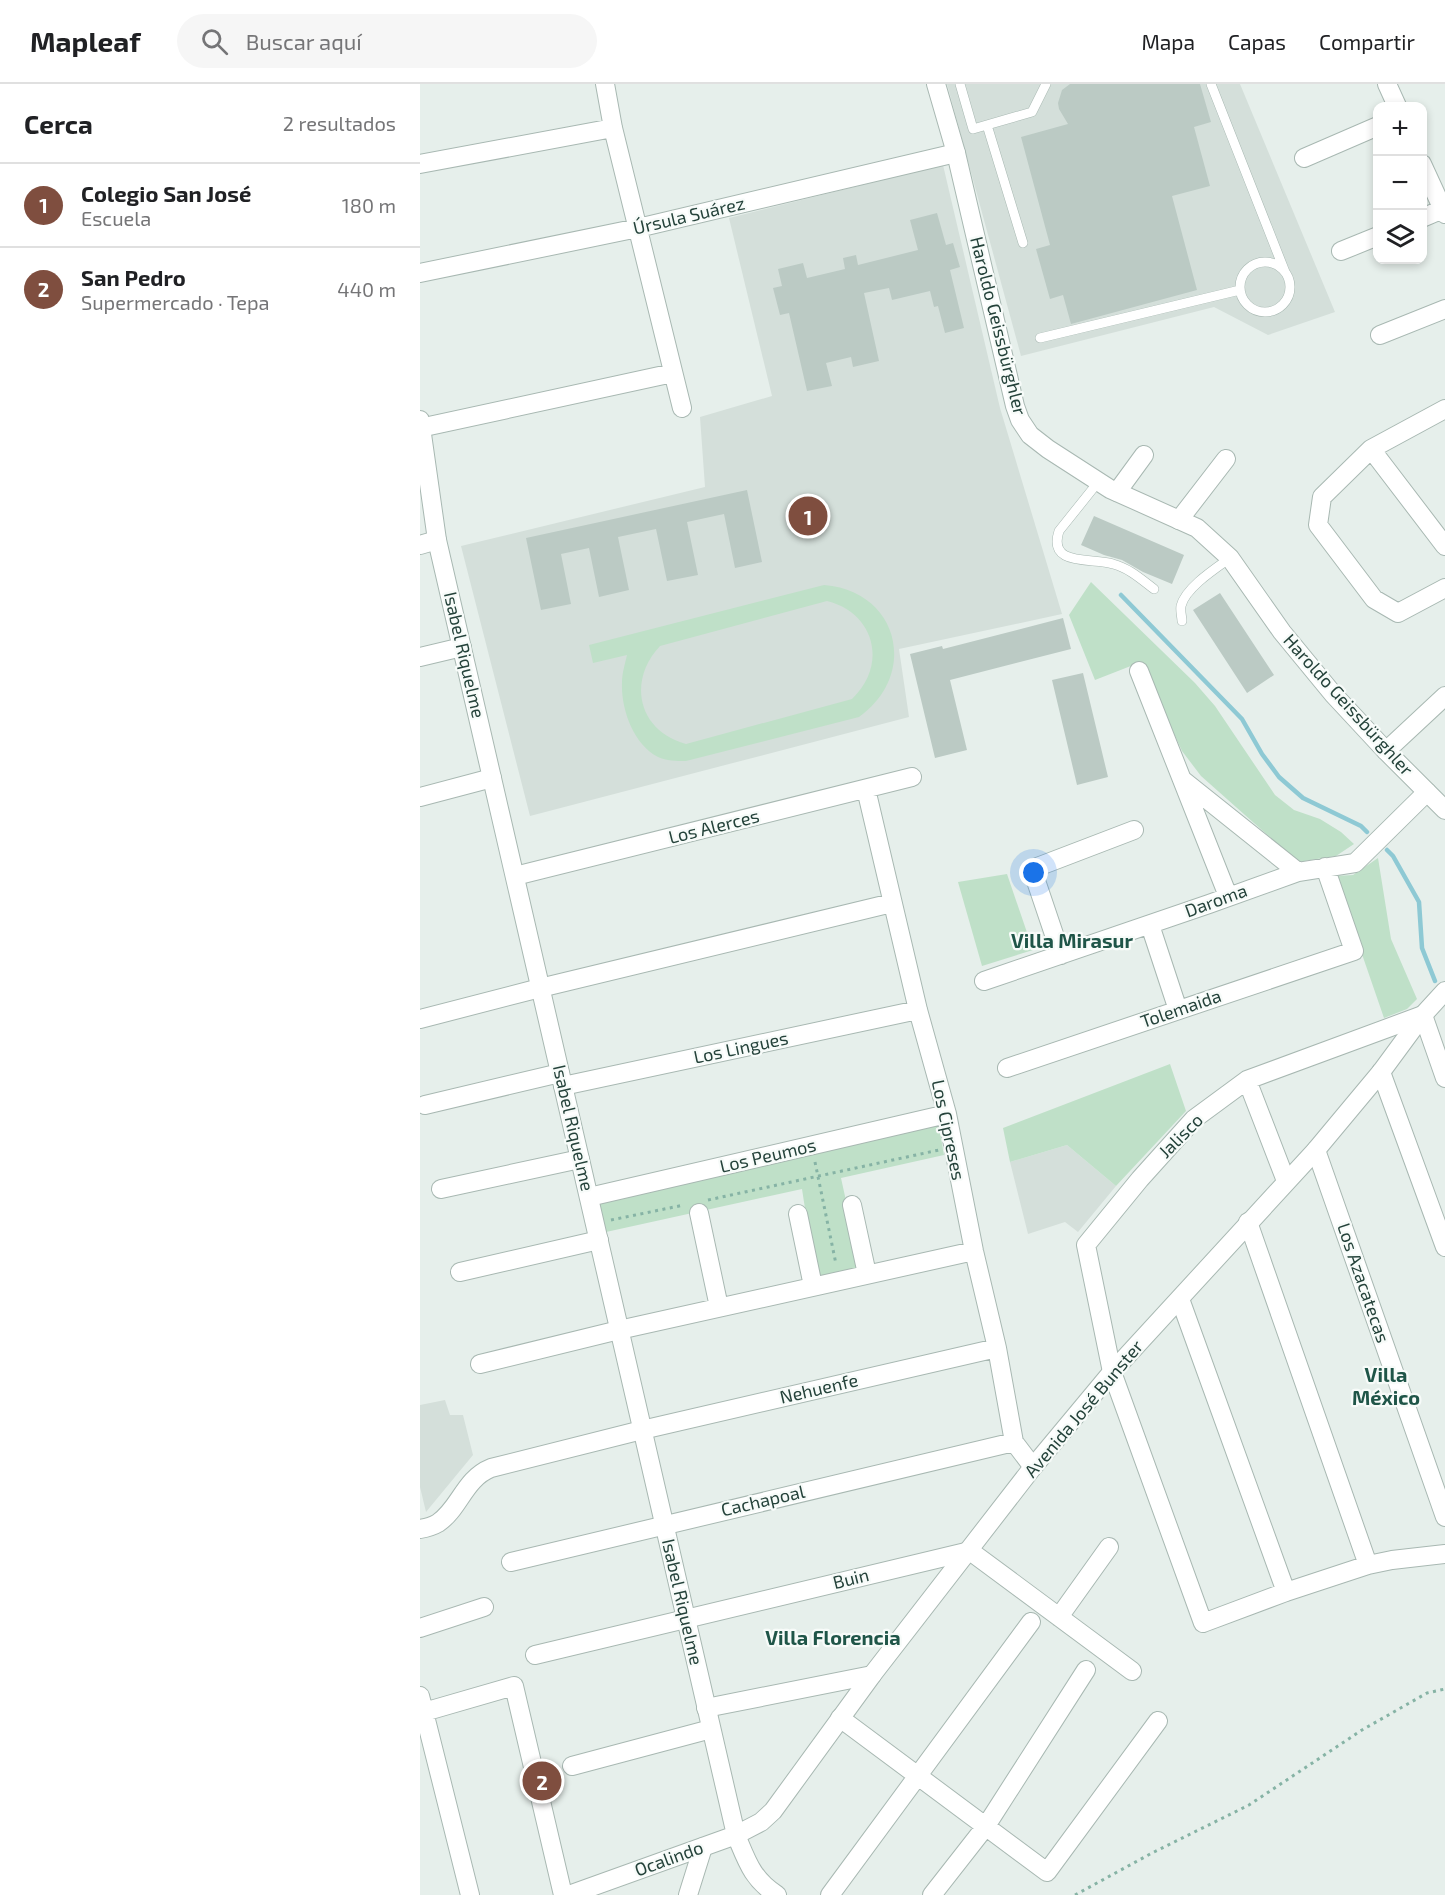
<!DOCTYPE html>
<html lang="es">
<meta charset="utf-8">
<style>
body{margin:0;font-family:"Exo 2",sans-serif;background:#f6f6f6;color:#202124}
.controls{position:absolute;right:18px;top:18px;display:grid;overflow:hidden;border-radius:12px;box-shadow:0 3px 9px #0003}
.controls button{width:54px;height:54px;display:grid;place-items:center;padding:0;border:0;border-bottom:2px solid #e0e0e0;background:#fff;color:#202124;font:30px sans-serif}
.you{position:absolute;left:614px;top:789px;width:21px;height:21px;margin:-15px;border:4px solid #fff;border-radius:50%;background:#1a73e8;box-shadow:0 0 0 9px #1a73e833}
.badge{display:grid;place-items:center;width:39px;height:39px;border-radius:50%;background:#7f4e3f;color:#fff;font-size:20px;font-weight:700}
.pin{position:absolute;translate:-50% -50%;border:3px solid #fff;box-shadow:0 2px 6px #0006}
.list{margin:0;padding:0;list-style:none}
h2{display:flex;justify-content:space-between;align-items:center;height:78px;margin:0;padding:0 24px;font-size:26px}
h2 small{font-size:20px;font-weight:400;color:#757577}
.list li{display:grid;grid-template-columns:39px 1fr auto;gap:18px;align-items:center;box-sizing:border-box;height:84px;padding:0 24px;border-top:2px solid #e0e0e0}
.list b{display:block;font-size:22px;white-space:nowrap}
.list p{margin:0;font-size:20px;white-space:nowrap;color:#757577}
.list em{font-size:20px;font-style:normal;color:#757577}
.icon{flex:none;width:33px;height:33px;fill:none;stroke:currentColor;stroke-width:2;stroke-linecap:round;stroke-linejoin:round}
.map{position:relative;flex:none;width:1025px;height:1811px;overflow:hidden}
header{display:flex;align-items:center;gap:36px;box-sizing:border-box;height:84px;padding:0 30px;background:#fff;border-bottom:2px solid #e0e0e0}
header strong{font-size:28px}
nav{display:flex;gap:33px;margin-inline-start:auto;font-size:21px}
.search{width:420px;height:54px;background:#f6f6f6;display:flex;align-items:center;gap:15px;box-sizing:border-box;padding:0 21px;border-radius:33px;color:#757577;font-size:22px}
main{display:flex}
aside{flex:1;background:#fff}
.map>svg:first-child{display:block}
.built{fill:#d4dfda}
.green{fill:#bfe0c8;fill-rule:evenodd}
.lines{fill:none;stroke-linecap:round;stroke-linejoin:round}
.stream{stroke:#8ec9d4;stroke-width:4.5}
.building{fill:#bbcac4}
.service-casing{stroke:#a8b8b2;stroke-width:10}
.minor-casing{stroke:#a8b8b2;stroke-width:20}
.tertiary-casing{stroke:#a8b8b2;stroke-width:20}
.path{stroke:#86b3a5;stroke-width:3;stroke-dasharray:3 4.5;stroke-linecap:butt}
.service{stroke:#fff;stroke-width:9}
.minor{stroke:#fff;stroke-width:18}
.tertiary{stroke:#fff;stroke-width:18}
.labels{text-anchor:middle;stroke-width:4.5;stroke-linejoin:round;paint-order:stroke}
.street-label{font-size:18px;fill:#24423a;stroke:#f7fbf9}
.neighbourhood-label{font-size:20px;font-weight:bold;fill:#1f5548;stroke:#f7fbf9}
</style>
<header>
<strong>Mapleaf</strong>
<div class="search"><svg class="icon" aria-label="search" viewBox="0 0 24 24"><circle cx="10" cy="10" r="6"/><path d="M15 15l6 6"/></svg>Buscar aquí</div>
<nav><a>Mapa</a><a>Capas</a><a>Compartir</a></nav>
</header>
<main>
<aside>
<h2>Cerca<small>2 resultados</small></h2>
<ul class="list">
<li><span class="badge">1</span><div><b>Colegio San José</b><p>Escuela</p></div><em>180 m</em></li>
<li><span class="badge">2</span><div><b>San Pedro</b><p>Supermercado · Tepa</p></div><em>440 m</em></li>
</ul>
</aside>
<div class="map">
<svg width="1025" height="1811" viewBox="0 0 1025 1811">
<rect width="100%" height="100%" fill="#e6efeb"/>
<path class="built" d="M527 0H820L915 228 848 251 794 223 601 272Z
M523 81 580 324 642 530 479 565 489 633 110 732 41 462 285 403 280 333 352 312 309 134Z
M647 1061 696 1102 658 1148 645 1138 608 1150 590 1078Z
M25 1316 30 1331H43L53 1371 6 1428 0 1403V1321Z"/>
<path class="green" d="M671 498 775 599 795 622 855 711 874 726 900 735 921 748 934 760 916 772 878 778 781 692 762 667 721 578 675 596 649 531Z
M404 501C479 507 499 590 439 633L266 677C257 677 246 677 238 673 213 660 201 625 202 599 202 589 205 580 207 571L173 579 169 561ZM407 517C455 529 468 581 432 615L266 660C218 647 207 597 240 562Z
M958 774 971 855 997 915 987 925 964 934 915 792 933 791Z
M587 790 613 866 562 882 538 798Z
M750 980 766 1027 696 1102 647 1061 590 1078 583 1044Z
M518 1037 524 1071 421 1094 441 1185 396 1196 382 1105 186 1148 178 1116Z"/>
<g class="lines">
<path class="stream" d="M701 511 822 635 842 670 859 693 883 714 941 742 947 748
M967 766 973 772 999 818 1002 864 1015 897"/>
</g>
<path class="building" d="M650 0H780L791 38 774 43 790 102 752 112 777 206 651 240 643 211 630 215 616 165 630 161 601 53 648 40 639 25 638 19 642 6Z
M517 129 526 161 533 159 540 183 530 186 544 244 525 249 518 222 514 223 510 207 472 216 469 204 444 209 459 277 433 283 431 273 406 279 412 302 387 307 369 229 360 231 353 204 362 202 358 185 383 179 387 194 425 185 423 174 436 171 438 181 498 166 490 136Z
M327 406 342 478 315 484 304 430 267 438 278 491 247 497 236 445 198 453 209 506 179 513 169 464 141 470 151 520 121 526 106 454Z
M674 432 764 471 752 500 723 488 702 476 684 471 661 461Z
M800 509 854 591 827 609 773 526Z
M643 534 651 565 530 596 547 666 515 674 490 570 522 562 523 565Z
M663 589 688 693 657 701 632 596Z"/>
<g class="lines">
<g class="service-casing">
<path id="service" d="M540 0 553 45 612 28 626 0
M791 0 865 188
M567 41 603 159
M820 203a25 25 0 1 1 50 0a25 25 0 1 1-50 0Z
M620 254 820 206
M679 397 639 447C627 484 674 473 693 480 709 484 722 496 734 505
M762 537C762 533 760 527 761 522 765 504 796 484 810 474"/>
</g>
<g class="minor-casing">
<path id="minor" d="M185 0 193 44 262 324
M967 0 977 22
M884 74 958 42
M0 80 193 44
M1002 80 1025 130
M1002 134 1023 125
M921 167 958 152
M0 189 218 144 536 69
M960 251 1025 225
M1025 325 951 365 902 413 898 441 954 515 978 529 1025 504
M0 344 253 289
M951 365 1025 462
M697 408 724 371
M759 436 806 375
M0 461 17 456
M0 573 42 563
M719 587 808 812
M966 667 1025 612
M764 697 878 788
M446 705 498 926 527 1030 554 1167 577 1264 594 1358 613 1383
M0 713 72 694
M95 792 492 693
M730 841 758 926
M641 871 612 785 714 746
M564 897 789 820 878 788 935 779 1007 708
M0 935 120 904 472 819
M587 984 934 867 905 783
M961 988 1025 1163
M1025 994 1003 931 827 996 774 1035 720 1095 666 1161 692 1288 783 1539 866 1508 948 1481 972 1476 1025 1470
M827 996 866 1097
M143 1002 498 926
M5 1021 140 989
M896 1066 1025 1433
M21 1105 160 1075
M169 1113 527 1030
M432 1121 447 1190
M279 1129 299 1223
M378 1130 393 1202
M828 1138 948 1481
M40 1188 179 1156
M760 1215 866 1508
M60 1280 199 1246 554 1167
M0 1445C6 1444 13 1442 18 1439 40 1424 44 1395 71 1384L222 1346 577 1264
M91 1478 594 1358
M639 1533 689 1463
M0 1544 64 1523
M115 1571 550 1467 712 1587
M0 1612 50 1811
M286 1624 452 1591
M4 1628 94 1602 143 1811
M420 1634 627 1788 738 1637
M152 1682 291 1645
M316 1751C327 1777 332 1795 357 1811
M268 1811 283 1763
M410 1811 611 1538
M512 1811 566 1742 666 1586"/>
</g>
<g class="tertiary-casing">
<path id="tertiary" d="M516 0 536 69 595 322 600 336 610 351 628 365 690 405 777 444 810 474 862 548 913 610 966 667 1025 726
M0 336 17 456 316 1751
M149 1811 316 1751 341 1738 353 1727 452 1591 613 1383 692 1288 896 1066 961 988 1003 931 1025 907"/>
</g>
<path class="path" d="M395 1078 416 1180
M288 1116 519 1066
M191 1136 264 1121
M655 1811 732 1769 829 1721 942 1646 1007 1609 1025 1605"/>
<use href="#service" class="service"/>
<use href="#minor" class="minor"/>
<use href="#tertiary" class="tertiary"/>
</g>
<g class="labels">
<g class="street-label">
<text transform="translate(269 132) rotate(-13)" y="6">Úrsula Suárez</text>
<text transform="translate(578 242) rotate(76)" y="6">Haroldo Geissbürghler</text>
<text transform="translate(44 571) rotate(77)" y="6">Isabel Riquelme</text>
<text transform="translate(928 621) rotate(48)" y="6">Haroldo Geissbürghler</text>
<text transform="translate(294 743) rotate(-14)" y="6">Los Alerces</text>
<text transform="translate(796 817) rotate(-20)" y="6">Daroma</text>
<text transform="translate(761 925) rotate(-19)" y="6">Tolemaida</text>
<text transform="translate(321 964) rotate(-12)" y="6">Los Lingues</text>
<text transform="translate(153 1044) rotate(77)" y="6">Isabel Riquelme</text>
<text transform="translate(528 1046) rotate(78)" y="6">Los Cipreses</text>
<text transform="translate(761 1052) rotate(-45)" y="6">Jalisco</text>
<text transform="translate(348 1072) rotate(-13)" y="6">Los Peumos</text>
<text transform="translate(943 1199) rotate(71)" y="6">Los Azacatecas</text>
<text transform="translate(399 1305) rotate(-13)" y="6">Nehuenfe</text>
<text transform="translate(664 1325) rotate(-50)" y="6">Avenida José Bunster</text>
<text transform="translate(343 1417) rotate(-13)" y="6">Cachapoal</text>
<text transform="translate(431 1495) rotate(-14)" y="6">Buin</text>
<text transform="translate(262 1518) rotate(77)" y="6">Isabel Riquelme</text>
<text transform="translate(249 1775) rotate(-20)" y="6">Ocalindo</text>
</g>
<g class="neighbourhood-label">
<text x="652" y="864">Villa Mirasur</text>
<text x="966" y="1298">Villa<tspan x="966" dy="23">México</tspan></text>
<text x="413" y="1561">Villa Florencia</text>
</g>
</g>
</svg>
<div class="controls">
<button>+</button>
<button>−</button>
<button><svg class="icon" aria-label="layers" viewBox="0 0 24 24"><path d="M12 4l9 5-9 5-9-5zM3 14l9 5 9-5"/></svg></button>
</div>
<div class="you"></div>
<div class="pin badge" style="left:388px;top:432px">1</div>
<div class="pin badge" style="left:122px;top:1697px">2</div>
</div>
</main>
